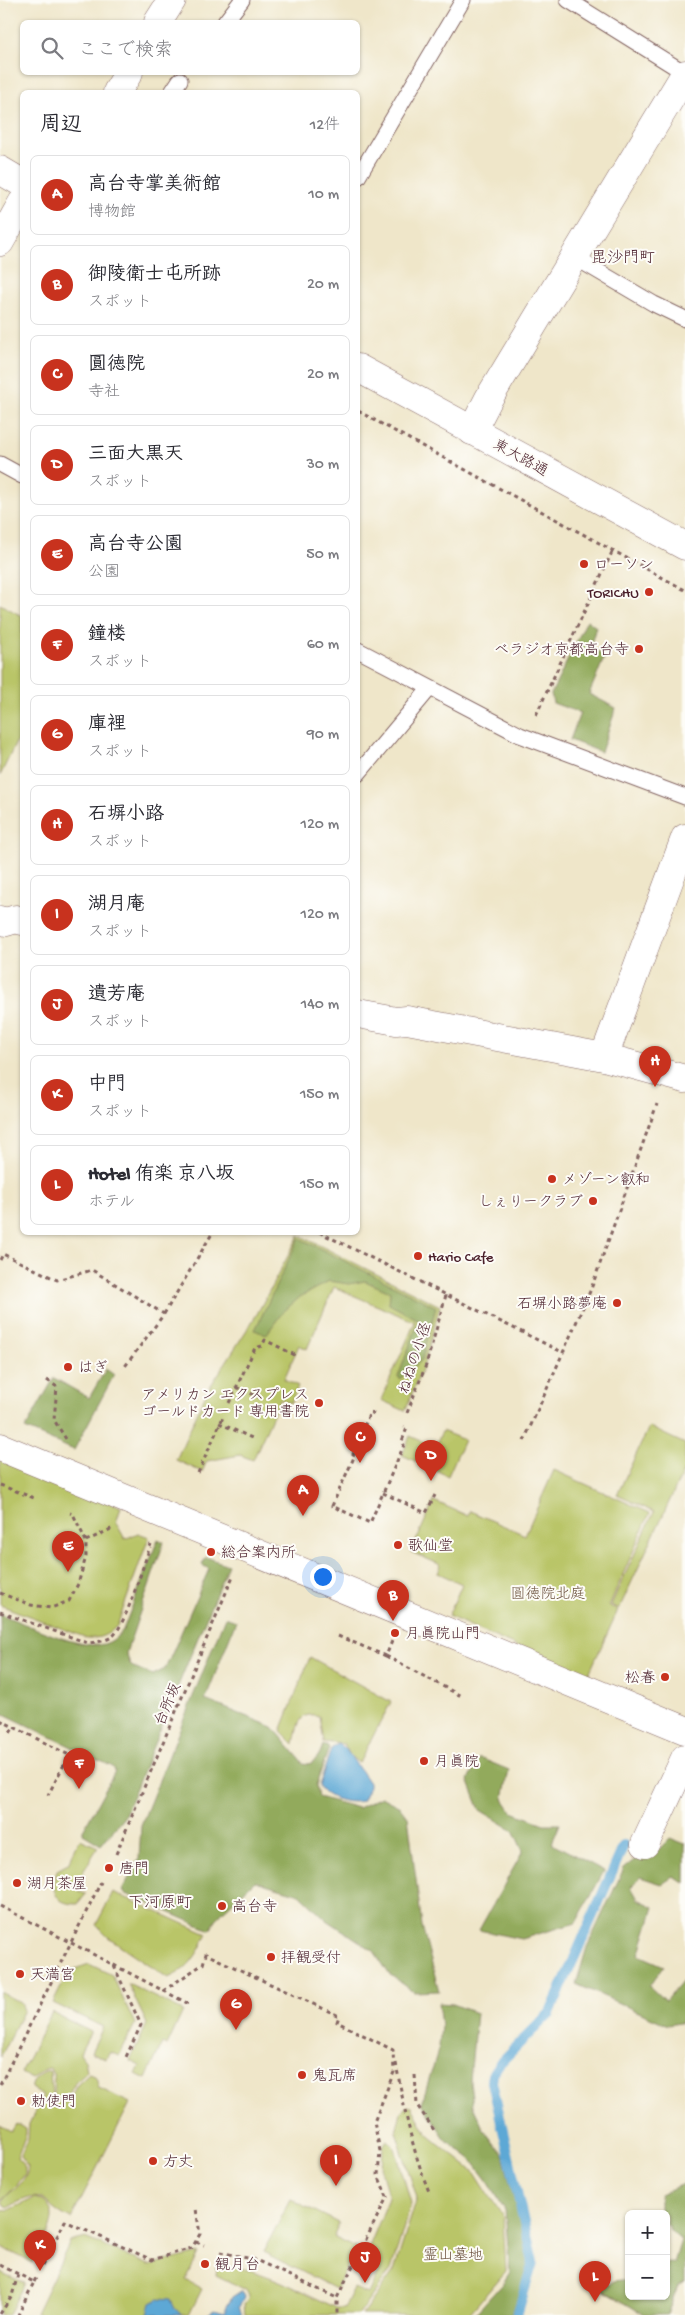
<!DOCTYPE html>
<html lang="ja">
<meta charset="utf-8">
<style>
body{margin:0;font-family:"Gochi Hand","Klee One",sans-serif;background:#f7f7f7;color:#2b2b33}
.controls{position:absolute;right:15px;bottom:15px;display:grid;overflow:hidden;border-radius:8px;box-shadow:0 1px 4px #0004}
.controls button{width:45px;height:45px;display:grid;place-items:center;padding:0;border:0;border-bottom:1px solid #e1e1e2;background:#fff;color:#2b2b33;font:25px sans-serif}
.you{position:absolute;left:322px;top:1576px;width:18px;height:18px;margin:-12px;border:4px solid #fff;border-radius:50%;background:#1a73e8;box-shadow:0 0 0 8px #1a73e833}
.badge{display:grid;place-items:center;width:32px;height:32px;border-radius:50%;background:#c8321e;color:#fff;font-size:16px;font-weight:700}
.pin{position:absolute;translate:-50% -41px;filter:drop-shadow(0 1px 2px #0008)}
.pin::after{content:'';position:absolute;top:26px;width:18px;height:15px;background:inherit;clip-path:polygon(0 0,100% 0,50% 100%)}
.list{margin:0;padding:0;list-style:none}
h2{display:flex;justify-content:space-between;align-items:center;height:65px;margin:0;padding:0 20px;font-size:21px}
h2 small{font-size:16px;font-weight:400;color:#7c7c81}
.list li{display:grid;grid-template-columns:32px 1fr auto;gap:15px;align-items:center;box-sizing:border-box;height:80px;margin:0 10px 10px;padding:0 10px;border:1px solid #e1e1e2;border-radius:8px}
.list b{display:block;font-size:19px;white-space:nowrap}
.list p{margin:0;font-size:16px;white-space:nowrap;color:#7c7c81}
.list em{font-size:16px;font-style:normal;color:#7c7c81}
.icon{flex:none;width:28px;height:28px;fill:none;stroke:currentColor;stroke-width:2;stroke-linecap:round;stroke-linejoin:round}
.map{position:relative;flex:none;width:685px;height:2315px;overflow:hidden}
.search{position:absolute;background:#fff;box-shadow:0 1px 4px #0004;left:20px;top:20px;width:340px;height:55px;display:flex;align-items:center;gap:12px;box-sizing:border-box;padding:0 18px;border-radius:8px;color:#7c7c81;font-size:19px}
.panel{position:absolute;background:#fff;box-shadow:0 1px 4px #0004;left:20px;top:90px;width:340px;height:1145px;border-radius:8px}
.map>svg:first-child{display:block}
.green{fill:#b9c567;stroke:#827249}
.forest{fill:#92aa5c;stroke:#6e6444}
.water{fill:#5da8d5;stroke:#546480}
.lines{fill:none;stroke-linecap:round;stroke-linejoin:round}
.stream{stroke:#5da8d5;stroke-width:10}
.lane-casing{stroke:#846562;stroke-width:17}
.street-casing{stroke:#846562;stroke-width:29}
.secondary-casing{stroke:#846562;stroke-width:29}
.path{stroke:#846562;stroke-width:3;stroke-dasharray:4 4;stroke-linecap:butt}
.lane{stroke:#fff;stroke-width:15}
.street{stroke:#fff;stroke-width:28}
.secondary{stroke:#fff;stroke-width:28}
.poi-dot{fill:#c8321e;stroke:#fdfcf7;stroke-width:2}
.labels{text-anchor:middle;stroke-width:4;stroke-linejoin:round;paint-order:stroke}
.street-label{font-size:15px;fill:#4a1f2b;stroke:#fdfcf7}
.poi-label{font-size:15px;fill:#4a1f2b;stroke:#fdfcf7;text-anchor:start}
.park-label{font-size:15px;fill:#6b513d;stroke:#fdfcf7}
.neighbourhood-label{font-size:16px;fill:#4a1f2b;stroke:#fdfcf7}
</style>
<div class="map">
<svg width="685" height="2315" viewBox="0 0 685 2315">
<rect width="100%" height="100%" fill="#fdfcf7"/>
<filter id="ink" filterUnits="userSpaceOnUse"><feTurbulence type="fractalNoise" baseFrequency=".02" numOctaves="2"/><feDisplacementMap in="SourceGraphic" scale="10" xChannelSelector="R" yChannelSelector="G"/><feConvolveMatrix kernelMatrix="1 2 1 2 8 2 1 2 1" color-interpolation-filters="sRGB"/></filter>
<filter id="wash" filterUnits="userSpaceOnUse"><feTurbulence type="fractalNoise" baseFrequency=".0096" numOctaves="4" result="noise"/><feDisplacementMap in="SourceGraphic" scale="20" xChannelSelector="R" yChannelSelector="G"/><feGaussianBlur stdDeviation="1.12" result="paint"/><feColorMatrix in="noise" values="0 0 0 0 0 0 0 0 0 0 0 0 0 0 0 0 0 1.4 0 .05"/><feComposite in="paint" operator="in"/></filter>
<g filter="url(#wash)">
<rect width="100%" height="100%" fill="#efe6c9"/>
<path class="green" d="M0 604 22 616V730L0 776Z
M299 1235 440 1306 424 1364 405 1411 381 1400 415 1322 334 1287 307 1349 299 1345 284 1379 298 1386 291 1403 280 1399 253 1460 240 1455 207 1461 202 1472 176 1460 206 1393 257 1314Z
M649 1427 685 1444V1468L619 1609 611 1605 654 1512 617 1495Z
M442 1431 464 1440 448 1476 402 1455 410 1436 435 1447Z
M0 1457 121 1507 116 1523 125 1539 138 1533 149 1537 117 1626C108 1635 100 1639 87 1638L0 1605Z
M554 1470 650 1513 609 1606 618 1610 587 1678 448 1616 462 1584 438 1573 441 1565 411 1552 434 1501 468 1516 470 1511 525 1535Z
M310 1657 391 1702 359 1763 351 1757 344 1744 323 1742 319 1716C298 1710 297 1728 294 1744L281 1731Z
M80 1839 98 1847 83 1872 84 1879 79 1892 86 1894 78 1904C54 1905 50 1889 57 1870L68 1864Z
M113 1892 207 1934C197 1955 190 1969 168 1978L108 1937 96 1925Z
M89 1964 112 1975 135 2024 119 2056 110 2052 106 2059 91 2052 103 2027 53 2003 69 1971Z
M128 1984 183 2011 167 2046 162 2044 146 2079 136 2074 140 2066 130 2061 147 2024Z
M0 1992 21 2003 24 2010 0 2057Z
M52 2012 91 2032 80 2053 85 2060 87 2072 75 2083 66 2100 63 2101 53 2096 54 2076 50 2068 45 2069 32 2079 21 2073Z
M45 2071H50L52 2098 60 2103 68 2102 77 2085 89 2074 96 2077 99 2088 130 2103 71 2219C39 2204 48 2185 7 2208L1 2204C9 2188 26 2188 28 2167L20 2157 28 2139 29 2124 43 2096 31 2088 34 2080Z
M407 2106 412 2107 427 2134 475 2173 503 2217 506 2271 468 2315H362L394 2271 417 2198 396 2132 401 2112Z
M16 2124 26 2129V2134L17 2158 25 2167V2174L17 2185 0 2202V2126L11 2132Z
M387 2140 395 2148 411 2203 391 2270 358 2315H245L244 2305 249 2296 246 2290 216 2275 217 2268C247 2260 308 2295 337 2308H344L354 2288 368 2294 378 2271 365 2265 367 2252 389 2198 382 2174 383 2146Z
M35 2198C70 2208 42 2242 32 2263L0 2246V2207L1 2210 7 2211Z
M291 2199 339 2223 333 2237 356 2248 336 2289 263 2252Z
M86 2238 149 2265 199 2253 186 2280 202 2289 189 2315H41L36 2313 70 2242Z
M0 2272 24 2283 9 2315H0Z"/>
<path class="forest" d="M587 620 596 627 590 647 605 656 589 694 616 708 601 752 570 740 580 713 553 703 551 694Z
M299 1238 436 1307 422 1360 400 1379 398 1377 419 1320 389 1304 390 1292 365 1281 349 1284 329 1281 300 1297 282 1313 266 1335 255 1330Z
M106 1369 114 1375 74 1450 25 1429 54 1378 89 1398Z
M158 1539 164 1542 126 1653 131 1666 153 1675 165 1669 171 1656 209 1569 202 1565 206 1557 228 1565 124 1817 101 1845 83 1834V1830L115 1771 113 1767 0 1712V1614C24 1623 82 1651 104 1644 112 1642 118 1636 123 1630Z
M225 1617 236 1621 205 1700 273 1727 303 1763 309 1764C318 1759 320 1754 323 1745H327L329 1748 316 1785 318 1797 358 1808 381 1797 400 1807 408 1817 422 1926 439 1991 414 1992 389 1974 374 1951 327 1920 300 1894 255 1881 221 1913 210 1930 124 1893 123 1889 139 1858 141 1825Z
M480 1758 509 1770 503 1799 512 1812 544 1824H560L552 1843 604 1871 576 1923 521 1939 479 1930 523 1851 513 1830 480 1810 468 1780Z
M670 1838 685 1844V1883L673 1877 662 1884 640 1877 631 1887 638 1899 654 1907 639 1955 664 1966 649 1986 665 2001 685 1978V2022L668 2025 576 1984 587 1947 624 1868 642 1854 658 1850Z
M438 2003 453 2004 476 2013 470 2081 473 2106 484 2130 503 2155 530 2261 512 2315H474L503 2283 510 2272 505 2210 489 2183 471 2159 446 2140 422 2103 439 2047 441 2026Z
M685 2183V2282L678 2286 667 2315H645L601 2289 614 2281 629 2279V2296H666V2263H674L681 2240C671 2232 666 2228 666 2214L660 2213V2194Z"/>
<path class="water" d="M338 1744 345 1748 369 1783V1787L362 1801C347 1804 327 1799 319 1786L331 1749Z
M241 2291 244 2297 239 2307 242 2315H207L215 2309 224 2312 232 2297Z
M159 2299 171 2300 175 2309 183 2315H148L151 2303Z"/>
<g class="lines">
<path class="stream" d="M517 2315 533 2262 492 2082 493 2073 499 2064 550 2013 624 1845"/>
</g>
</g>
<g filter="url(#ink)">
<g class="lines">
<g class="lane-casing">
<path id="lane" d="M568 0 685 73
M225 22 242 0
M172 92 180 80
M358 177 463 0
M574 257 654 304 685 319
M0 464 22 476
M358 650 520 735 685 797
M358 774 430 688"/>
</g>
<g class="street-casing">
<path id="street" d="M158 22 172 0
M117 92 129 72
M0 242 22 203
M472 431 489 398 685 74
M0 920 6 922 16 919 22 921
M358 1014 396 1021 407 1020 604 1057 685 1079
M604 1057 685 838
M0 1447 685 1730
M645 1844 685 1758"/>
</g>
<g class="secondary-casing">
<path id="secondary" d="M0 170 22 183
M358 368 685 546"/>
</g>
<path class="path" d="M358 411 685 590
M536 715 613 550
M319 1232 562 1352
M0 1260 3 1254 57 1280 92 1270 164 1314 123 1369
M164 1314 213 1232
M47 1380 57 1387 54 1420 66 1439
M236 1387 259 1397
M229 1403 255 1348 262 1346 265 1340 295 1355
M407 1413 426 1365 446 1295
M374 1414 370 1412 353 1454 355 1455 332 1506 370 1523 404 1445 402 1441 407 1428 404 1427
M219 1423 254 1439
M524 1441 591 1289 657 1104
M198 1473 224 1415
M0 1485 34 1498
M383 1493 426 1513 435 1495
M86 1541 113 1528
M0 1593 31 1605 51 1608 69 1601 78 1584 86 1557V1541L73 1514 70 1513
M0 1612 88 1643C96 1642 108 1641 114 1635 126 1623 144 1563 151 1544
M338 1636 386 1656 392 1641
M386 1656 461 1696
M0 1720 69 1755 48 1795
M10 1733 14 1727
M116 1854 233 1576
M0 1906 189 2004
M114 1966 141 2025 125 2059
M163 1991 203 1964 206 1954 339 2016 337 2022 393 2050 394 2072 374 2122 380 2151 378 2175 387 2197 337 2298V2315
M396 2063C404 2108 412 2151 430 2194
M415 2075 417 2105 436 2133
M0 2085 101 1882
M196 2242 204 2245
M220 2252 256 2260 337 2298
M0 2265 34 2282 18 2315
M42 2266 65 2221 152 2260 192 2248 200 2234 196 2209
M34 2282 37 2276
M0 2314 12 2296 18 2274"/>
<use href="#lane" class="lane"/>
<use href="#street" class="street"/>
<use href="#secondary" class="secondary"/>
</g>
</g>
<g class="poi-dot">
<circle cx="584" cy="564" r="5"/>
<circle cx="649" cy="592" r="5"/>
<circle cx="639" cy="649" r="5"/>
<circle cx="552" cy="1179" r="5"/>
<circle cx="593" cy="1201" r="5"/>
<circle cx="418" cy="1256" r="5"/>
<circle cx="617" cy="1303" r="5"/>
<circle cx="68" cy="1367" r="5"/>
<circle cx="319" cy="1403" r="5"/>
<circle cx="398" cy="1545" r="5"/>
<circle cx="211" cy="1552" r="5"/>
<circle cx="395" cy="1633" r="5"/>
<circle cx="665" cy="1677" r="5"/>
<circle cx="424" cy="1761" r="5"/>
<circle cx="109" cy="1868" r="5"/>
<circle cx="17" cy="1883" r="5"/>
<circle cx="222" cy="1906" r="5"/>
<circle cx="271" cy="1957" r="5"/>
<circle cx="20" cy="1974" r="5"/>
<circle cx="302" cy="2075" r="5"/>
<circle cx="21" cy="2101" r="5"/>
<circle cx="153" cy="2161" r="5"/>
<circle cx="205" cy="2264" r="5"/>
</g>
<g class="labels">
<g class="street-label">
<text transform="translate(521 457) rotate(29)" y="5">東大路通</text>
<text transform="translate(414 1358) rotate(-72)" y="5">ねねの小径</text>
<text transform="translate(167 1704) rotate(-67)" y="5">台所坂</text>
</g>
<g class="poi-label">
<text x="594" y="569">ローソン</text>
<text x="639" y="597" text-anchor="end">TORICHU</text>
<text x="629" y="654" text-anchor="end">ベラジオ京都高台寺</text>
<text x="562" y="1184">メゾーン叡和</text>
<text x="583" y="1206" text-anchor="end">しぇりークラブ</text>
<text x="428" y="1261">Hario Cafe</text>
<text x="607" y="1308" text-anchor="end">石塀小路夢庵</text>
<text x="78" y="1372">はぎ</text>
<text x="309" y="1399" text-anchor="end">アメリカン エクスプレス<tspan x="309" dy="17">ゴールドカード 専用書院</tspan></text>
<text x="408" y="1550">歌仙堂</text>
<text x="221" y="1557">総合案内所</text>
<text x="405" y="1638">月眞院山門</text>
<text x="655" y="1682" text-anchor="end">松春</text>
<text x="434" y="1766">月眞院</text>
<text x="119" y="1873">唐門</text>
<text x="27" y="1888">湖月茶屋</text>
<text x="232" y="1911">高台寺</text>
<text x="281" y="1962">拝観受付</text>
<text x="30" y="1979">天満宮</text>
<text x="312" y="2080">鬼瓦席</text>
<text x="31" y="2106">勅使門</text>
<text x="163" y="2166">方丈</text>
<text x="215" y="2269">観月台</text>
</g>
<g class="park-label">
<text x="548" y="1598">圓徳院北庭</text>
<text x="453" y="2259">霊山墓地</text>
</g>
<g class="neighbourhood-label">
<text x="623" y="262">毘沙門町</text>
<text x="160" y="1907">下河原町</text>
</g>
</g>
</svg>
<div class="controls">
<button>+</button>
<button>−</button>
</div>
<div class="you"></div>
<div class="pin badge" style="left:303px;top:1516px">A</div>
<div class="pin badge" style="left:393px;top:1621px">B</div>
<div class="pin badge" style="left:360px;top:1463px">C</div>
<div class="pin badge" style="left:431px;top:1481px">D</div>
<div class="pin badge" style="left:68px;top:1572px">E</div>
<div class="pin badge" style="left:79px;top:1789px">F</div>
<div class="pin badge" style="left:236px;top:2030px">G</div>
<div class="pin badge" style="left:655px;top:1087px">H</div>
<div class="pin badge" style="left:336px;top:2186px">I</div>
<div class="pin badge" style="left:365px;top:2283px">J</div>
<div class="pin badge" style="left:40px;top:2271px">K</div>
<div class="pin badge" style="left:595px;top:2302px">L</div>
<div class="search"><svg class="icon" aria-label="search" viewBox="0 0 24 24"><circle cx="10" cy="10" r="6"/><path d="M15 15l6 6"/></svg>ここで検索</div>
<section class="panel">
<h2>周辺<small>12件</small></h2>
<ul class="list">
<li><span class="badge">A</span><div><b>高台寺掌美術館</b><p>博物館</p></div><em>10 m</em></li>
<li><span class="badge">B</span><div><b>御陵衛士屯所跡</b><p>スポット</p></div><em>20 m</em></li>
<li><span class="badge">C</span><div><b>圓徳院</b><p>寺社</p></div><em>20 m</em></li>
<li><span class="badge">D</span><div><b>三面大黒天</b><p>スポット</p></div><em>30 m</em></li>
<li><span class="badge">E</span><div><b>高台寺公園</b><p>公園</p></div><em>50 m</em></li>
<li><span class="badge">F</span><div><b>鐘楼</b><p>スポット</p></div><em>60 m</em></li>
<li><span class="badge">G</span><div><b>庫裡</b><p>スポット</p></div><em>90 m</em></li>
<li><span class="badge">H</span><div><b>石塀小路</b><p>スポット</p></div><em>120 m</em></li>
<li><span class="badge">I</span><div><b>湖月庵</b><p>スポット</p></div><em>120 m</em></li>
<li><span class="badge">J</span><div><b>遺芳庵</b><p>スポット</p></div><em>140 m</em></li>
<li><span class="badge">K</span><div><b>中門</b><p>スポット</p></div><em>150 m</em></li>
<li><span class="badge">L</span><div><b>Hotel 侑楽 京八坂</b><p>ホテル</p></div><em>150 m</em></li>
</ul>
</section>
</div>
